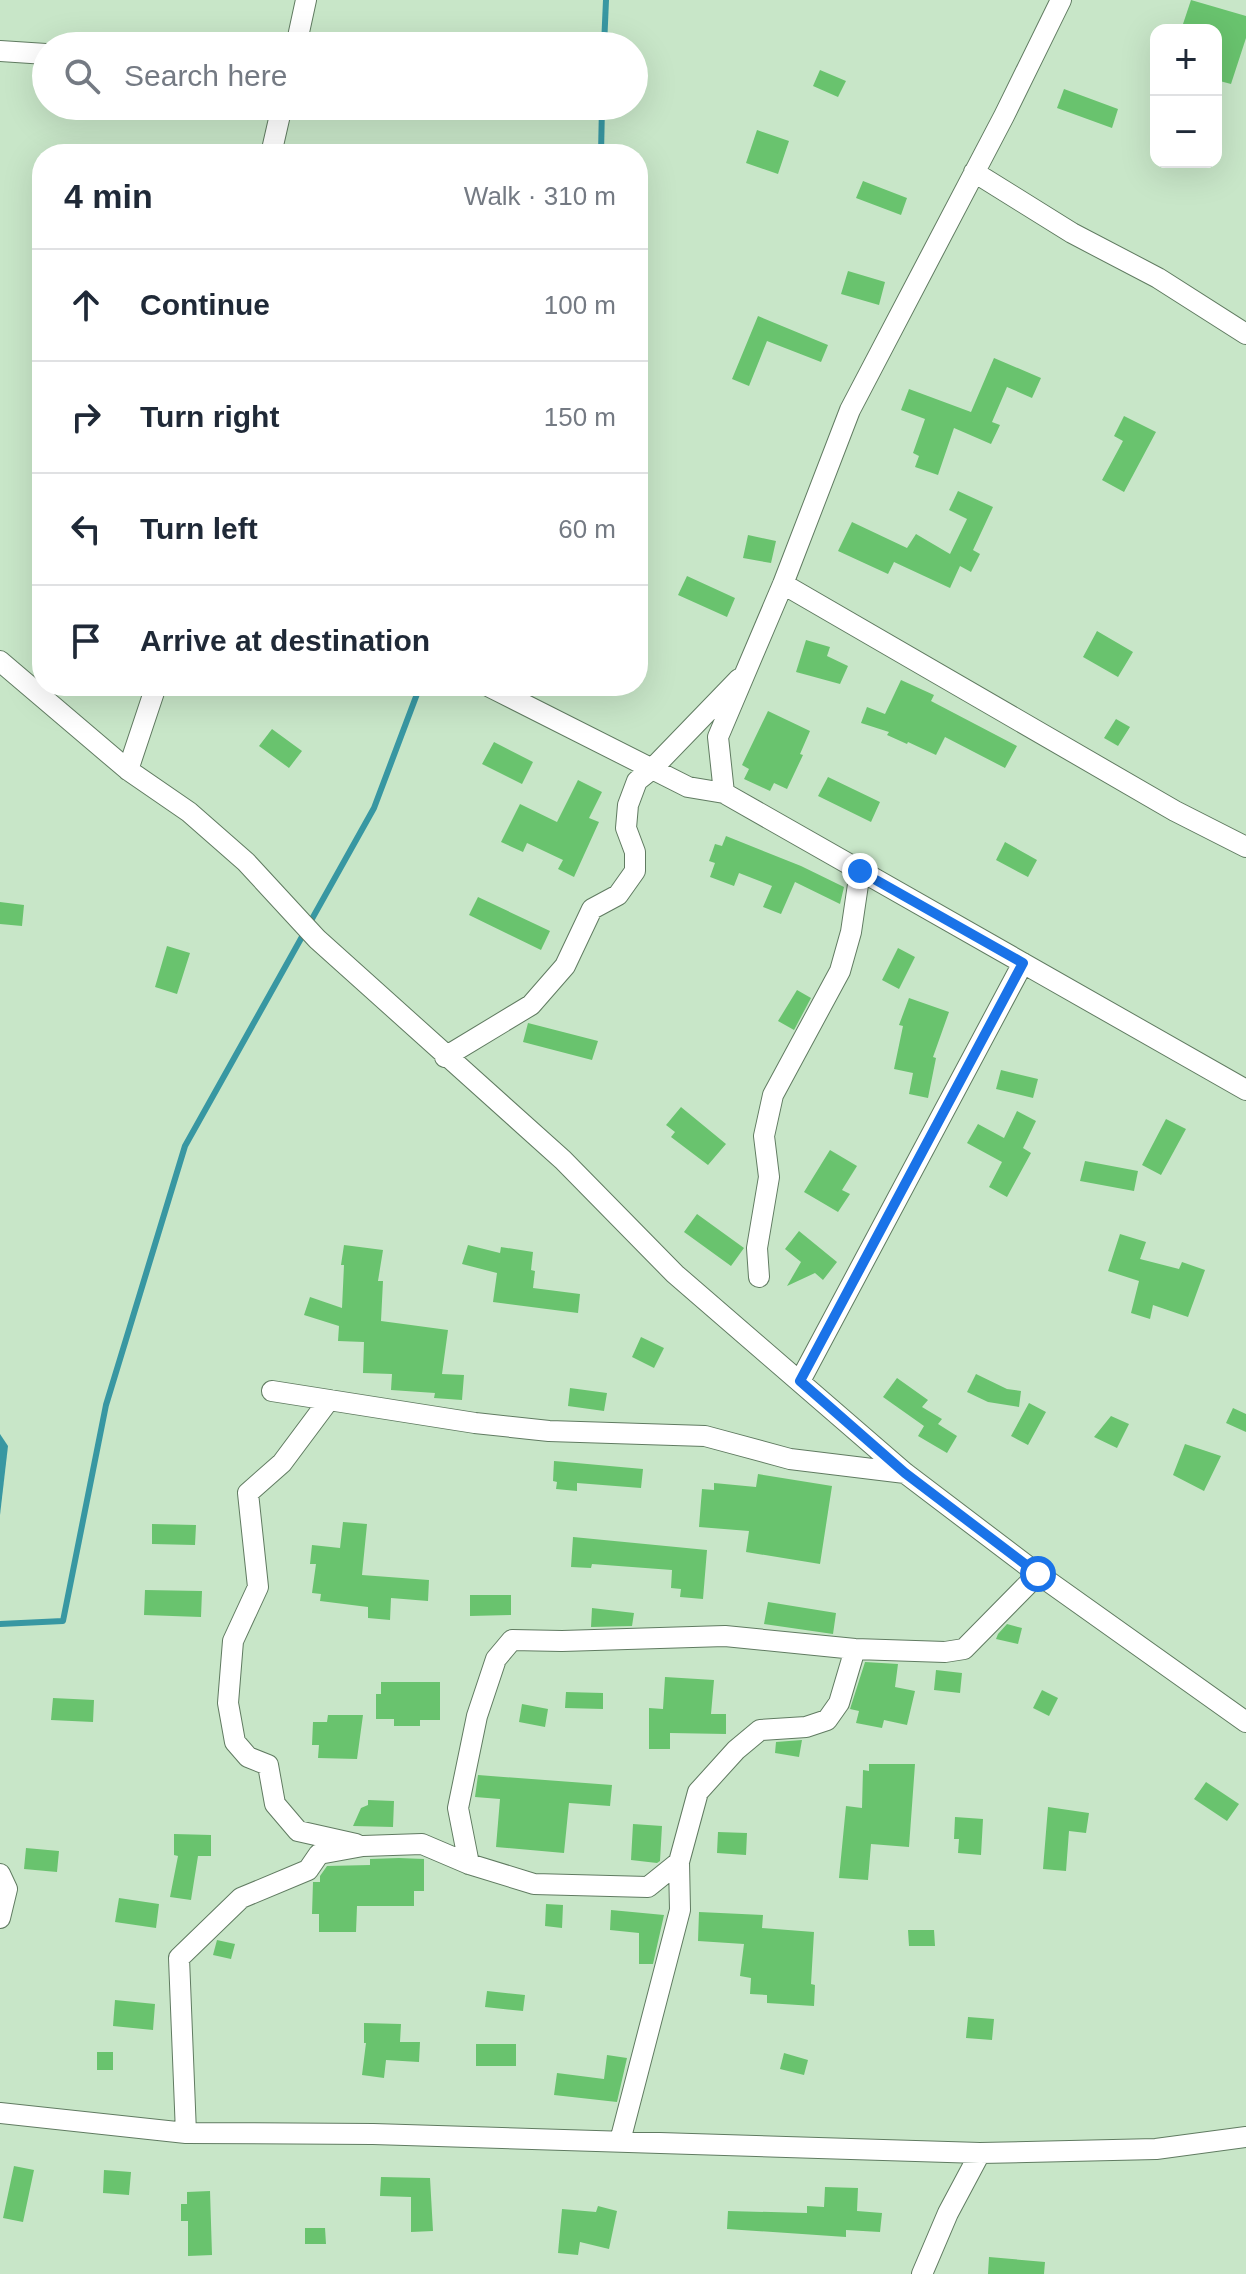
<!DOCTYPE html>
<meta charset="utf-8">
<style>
body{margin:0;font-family:Arial,sans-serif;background:#f2f2f3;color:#1f2937}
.controls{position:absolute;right:24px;top:24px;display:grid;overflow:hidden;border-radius:16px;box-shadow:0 8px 32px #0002}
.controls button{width:72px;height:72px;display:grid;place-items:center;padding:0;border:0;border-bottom:2px solid #e0e1e3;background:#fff;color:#1f2937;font:40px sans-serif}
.stop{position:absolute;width:24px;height:24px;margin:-18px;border:6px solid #1a73e8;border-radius:50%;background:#fff}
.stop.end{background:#1a73e8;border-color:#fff;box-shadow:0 2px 8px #0008}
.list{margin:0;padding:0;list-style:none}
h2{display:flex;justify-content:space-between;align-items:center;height:104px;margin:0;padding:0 32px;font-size:34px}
h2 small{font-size:26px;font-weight:400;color:#747a83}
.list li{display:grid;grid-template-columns:52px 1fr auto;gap:24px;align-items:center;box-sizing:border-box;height:112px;padding:0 32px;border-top:2px solid #e0e1e3}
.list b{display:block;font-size:30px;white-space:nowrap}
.list em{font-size:26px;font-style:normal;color:#747a83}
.icon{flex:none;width:44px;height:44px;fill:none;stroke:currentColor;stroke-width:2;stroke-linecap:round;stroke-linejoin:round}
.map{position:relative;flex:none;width:1246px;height:2274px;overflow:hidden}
.search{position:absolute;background:#fff;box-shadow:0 8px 32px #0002;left:32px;top:32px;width:616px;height:88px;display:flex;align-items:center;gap:20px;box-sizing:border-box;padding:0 28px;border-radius:44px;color:#747a83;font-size:30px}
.panel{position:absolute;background:#fff;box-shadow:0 8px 32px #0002;left:32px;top:144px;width:616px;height:552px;border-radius:32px}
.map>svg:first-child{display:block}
.water{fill:#3897a2}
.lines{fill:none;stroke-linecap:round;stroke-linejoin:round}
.stream{stroke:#3897a2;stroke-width:6}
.building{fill:#69c36e}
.minor-casing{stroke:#607b61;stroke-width:22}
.minor{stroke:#fff;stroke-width:20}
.route{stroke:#1a73e8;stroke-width:10}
</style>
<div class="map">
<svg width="1246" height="2274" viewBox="0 0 1246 2274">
<rect width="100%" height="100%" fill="#c8e6c8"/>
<path class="water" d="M0 1434 8 1446 0 1515Z"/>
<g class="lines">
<path class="stream" d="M604 46 606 0
M601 154 602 106
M0 1624 63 1621 106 1405 185 1146 374 808 420 686"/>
</g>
<path class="building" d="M1191 0 1246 16V38L1231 84 1216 80V30H1181Z
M820 70 846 81 838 97 813 86Z
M1064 89 1118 109 1112 128 1057 108Z
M757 130 789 141 778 174 746 163Z
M863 181 907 198 901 215 856 198Z
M848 271 885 282 879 305 841 294Z
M758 316 828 345 821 362 767 341 749 386 732 379Z
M994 358 1041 378 1032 398 1007 387 992 422 1000 425 991 444 954 428 938 475 915 467 919 456 913 453 925 419 901 410 909 389 971 412Z
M1124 416 1156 432 1124 492 1102 480 1123 441 1114 436Z
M958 491 993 507 973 550 980 554 971 572 960 566 950 588 894 562 888 574 838 551 852 522 907 548 916 534 950 554 967 519 949 510Z
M748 535 776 541 771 563 743 558Z
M687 576 735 598 727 617 678 595Z
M1097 631 1133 652 1118 677 1083 657Z
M806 640 830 647 827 656 848 666 840 684 796 672Z
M901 680 934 695 931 701 1017 746 1005 768 945 737 936 755 908 742 907 744 887 735 889 732 861 723 867 707 885 714Z
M768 711 810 731 800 754 803 755 787 789 774 783 770 791 744 779 749 769 742 765Z
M1116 719 1130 727 1118 746 1104 738Z
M272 729 302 751 289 768 259 746Z
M494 742 533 762 522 784 482 764Z
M828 777 880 802 871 822 818 796Z
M578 780 602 792 589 818 599 822 574 877 558 869 563 860 527 843 523 852 501 842 520 804 557 822Z
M726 836 801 866 844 887 840 904 795 882 781 914 763 907 772 886 739 873 734 886 710 877 715 863 709 861 715 844 722 846Z
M1005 842 1037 860 1028 877 996 860Z
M478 897 550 931 541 950 469 915Z
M0 902 24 905 22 926 0 924Z
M167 946 190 953 177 994 155 987Z
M898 948 915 957 899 989 882 980Z
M797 990 811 998 794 1030 778 1021Z
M909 998 949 1012 933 1057 936 1058 928 1098 909 1094 913 1073 894 1069 903 1026 899 1025Z
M528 1023 598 1041 592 1060 523 1042Z
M1001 1070 1038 1079 1033 1098 996 1089Z
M681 1107 726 1144 708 1165 671 1137 675 1132 666 1125Z
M1017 1111 1036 1121 1023 1148 1031 1153 1007 1197 989 1187 1002 1162 967 1143 978 1124 1004 1138Z
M1166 1119 1186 1129 1161 1175 1142 1165Z
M830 1150 857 1166 842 1190 850 1194 838 1212 804 1192Z
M1085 1161 1138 1171 1134 1191 1080 1181Z
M697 1214 744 1248 731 1266 684 1232Z
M799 1231 837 1262 823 1280 815 1273 787 1286 801 1262 785 1249Z
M1120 1234 1146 1242 1140 1259 1179 1269 1182 1262 1205 1270 1188 1317 1153 1305 1150 1319 1131 1313 1139 1281 1108 1271Z
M344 1245 383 1250 378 1281H383L381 1321 448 1330 442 1374 464 1375 462 1400 434 1398 435 1393 391 1390 392 1374 363 1373 364 1342 338 1341 339 1326 304 1315 310 1297 342 1308 344 1265H341Z
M468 1245 500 1253 501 1247 533 1252 531 1270 535 1271 533 1288 580 1294 578 1313 493 1302 497 1273 462 1264Z
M641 1337 664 1348 654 1368 632 1357Z
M976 1374 1007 1389 1021 1391 1019 1407 988 1402 967 1392Z
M897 1378 928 1400 922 1407 942 1419 938 1424 957 1436 947 1453 918 1436 924 1426 883 1397Z
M570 1388 607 1393 604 1411 568 1406Z
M1029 1403 1046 1412 1028 1445 1011 1436Z
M1233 1408 1246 1414V1432L1226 1423Z
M1111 1416 1129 1424 1117 1448 1094 1437Z
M1185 1444 1221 1456 1204 1491 1173 1475Z
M554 1461 643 1469 641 1488 577 1483V1491L556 1489 557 1482 553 1481Z
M758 1474 832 1486 820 1564 746 1552 749 1531 699 1527 702 1489 714 1490V1483L756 1487Z
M343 1522 367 1524 362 1575 429 1580 428 1601 391 1598 390 1620 368 1618V1607L320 1601 321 1594 312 1593 316 1564H310L312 1545 340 1548Z
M152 1524 196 1525 195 1545 152 1544Z
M573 1537 707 1550 703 1599 680 1597 681 1589 671 1588 672 1570 592 1564 591 1568 571 1567Z
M145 1590 202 1591 201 1617 144 1615Z
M470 1595H511V1615L470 1616Z
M768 1602 836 1613 833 1634 764 1624Z
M592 1608 634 1613 632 1626 591 1627Z
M1007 1624 1022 1628 1018 1644 996 1639 998 1634Z
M865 1662 898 1664 895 1687 915 1691 907 1725 884 1720 882 1728 856 1723 859 1711 850 1709Z
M936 1670 962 1673 960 1693 934 1690Z
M665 1677 714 1680 711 1714H726V1734L670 1733V1749H649V1708L663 1709Z
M381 1682H440V1720H420V1726H394V1719H376V1694H381Z
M1042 1690 1058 1698 1049 1716 1033 1708Z
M566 1692 603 1693V1709L565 1708Z
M53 1698 94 1700 93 1722 51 1720Z
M522 1704 548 1709 545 1727 519 1722Z
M328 1715H363L357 1759 318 1758 319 1745H312L313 1722H327Z
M802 1740 799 1757 775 1753 776 1742Z
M869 1764H915L909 1847 871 1844 868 1880 839 1878 846 1806 862 1808 863 1770 869 1771Z
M478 1775 612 1785 610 1806 569 1803 564 1853 496 1847 500 1799 475 1797Z
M1206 1782 1239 1804 1227 1821 1194 1799Z
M368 1800 394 1801 393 1827 353 1826 361 1808 368 1805Z
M1048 1807 1089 1813 1086 1833 1069 1831 1066 1871 1043 1869Z
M955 1817 983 1819 981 1855 958 1853 959 1839H954Z
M633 1824 662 1826 660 1861 657 1863 631 1860Z
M718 1832 747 1833 746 1855 717 1853Z
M174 1834 211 1835V1856H198L191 1900 170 1897 178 1856 174 1855Z
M26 1848 59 1851 57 1872 24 1869Z
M399 1858 424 1859V1891H414V1906H357L356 1932H319V1914H312L313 1882H320V1876L327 1866 370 1865V1859Z
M119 1898 159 1904 156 1928 115 1922Z
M546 1904 563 1905 562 1928 545 1926Z
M611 1910 664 1915 653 1964H639V1933L610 1930Z
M699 1912 763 1915 762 1928 814 1932 811 1984 815 1985 814 2006 767 2003V1995L750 1994 751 1978 740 1976 744 1944 698 1941Z
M908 1930H934L935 1946H909Z
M217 1940 235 1944 231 1959 213 1955Z
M487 1991 525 1995 523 2011 485 2007Z
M115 2000 155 2004 153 2030 113 2026Z
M968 2017 994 2019 992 2040 966 2038Z
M364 2023 401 2024 400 2042H420L419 2062 386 2060 384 2078 362 2075 366 2043H364Z
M476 2044H516V2066H476Z
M97 2052H113V2070H97Z
M784 2053 808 2060 804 2075 780 2069Z
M607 2055 627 2058 617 2102 554 2095 557 2073 604 2079Z
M14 2166 34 2170 23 2222 3 2218Z
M104 2170 131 2172 129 2195 103 2193Z
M381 2177 430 2178 433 2231 411 2232V2197L380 2196Z
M825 2187 858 2188 857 2211 882 2213 880 2232 846 2230V2237L727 2229 728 2211 807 2213V2206L824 2207Z
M210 2191 212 2255 188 2256V2221H181V2204H187V2192Z
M598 2206 617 2211 609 2249 580 2242 578 2255 558 2253 562 2209 596 2212Z
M305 2228H325L326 2244H305Z
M989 2257 1045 2262 1044 2274H988Z"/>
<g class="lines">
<g class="minor-casing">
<path id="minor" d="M1061 0 1004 116 850 410 783 584 718 737 724 793 1246 1090
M296 46 306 0
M0 51 46 54
M271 154 282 106
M974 172 1072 233 1158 278 1246 334
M783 584 1175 811 1246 847
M0 661 128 770 189 812 246 862 317 939 563 1160 675 1274 905 1473 1038 1574 1246 1722
M488 686 688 787 724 793
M128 770 156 686
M445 1057 531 1005 565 966 592 909 618 895 635 871V852L626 828 628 805 637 781 652 769 739 679
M759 1277 757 1248 769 1177 764 1136 773 1095 840 971 851 932 860 871
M800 1381 1023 963
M272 1391 475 1423 549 1431 705 1436 790 1459 905 1473
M329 1400 282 1463 248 1493 258 1587 233 1641 228 1703 235 1742 248 1757 268 1765 275 1804 298 1831 356 1844
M469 1864 458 1808 477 1716 496 1659 512 1640 562 1641 725 1636 855 1649 945 1652 964 1649 1038 1574
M0 1874 7 1889 0 1918
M0 2113 186 2133 373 2134 980 2153 1156 2149 1246 2137
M186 2133 179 1958 241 1898 308 1870 319 1854 363 1846 422 1844 469 1864 534 1884 648 1887 679 1862
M620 2141 680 1910 679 1862 698 1792 736 1750 760 1730 806 1727 827 1720 839 1703 855 1649
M922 2274 948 2213 980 2153"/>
</g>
<use href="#minor" class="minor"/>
</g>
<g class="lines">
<path class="route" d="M860 871 1023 963 800 1381 905 1473 1038 1574"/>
</g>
</svg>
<div class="controls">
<button>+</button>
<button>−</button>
</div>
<div class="stop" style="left:1038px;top:1574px"></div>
<div class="stop end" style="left:860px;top:871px"></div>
<div class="search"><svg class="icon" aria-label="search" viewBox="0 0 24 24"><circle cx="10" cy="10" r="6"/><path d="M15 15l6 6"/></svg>Search here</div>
<section class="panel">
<h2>4 min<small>Walk · 310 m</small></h2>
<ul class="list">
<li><svg class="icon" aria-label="ahead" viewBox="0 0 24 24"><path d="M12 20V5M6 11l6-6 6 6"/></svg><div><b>Continue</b></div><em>100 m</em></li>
<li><svg class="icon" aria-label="right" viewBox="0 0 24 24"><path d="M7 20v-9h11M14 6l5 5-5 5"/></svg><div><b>Turn right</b></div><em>150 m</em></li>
<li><svg class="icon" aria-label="left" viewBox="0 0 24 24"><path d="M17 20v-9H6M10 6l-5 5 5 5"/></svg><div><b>Turn left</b></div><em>60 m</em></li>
<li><svg class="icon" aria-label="arrive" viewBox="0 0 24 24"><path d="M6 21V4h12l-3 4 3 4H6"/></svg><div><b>Arrive at destination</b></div></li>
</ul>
</section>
</div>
